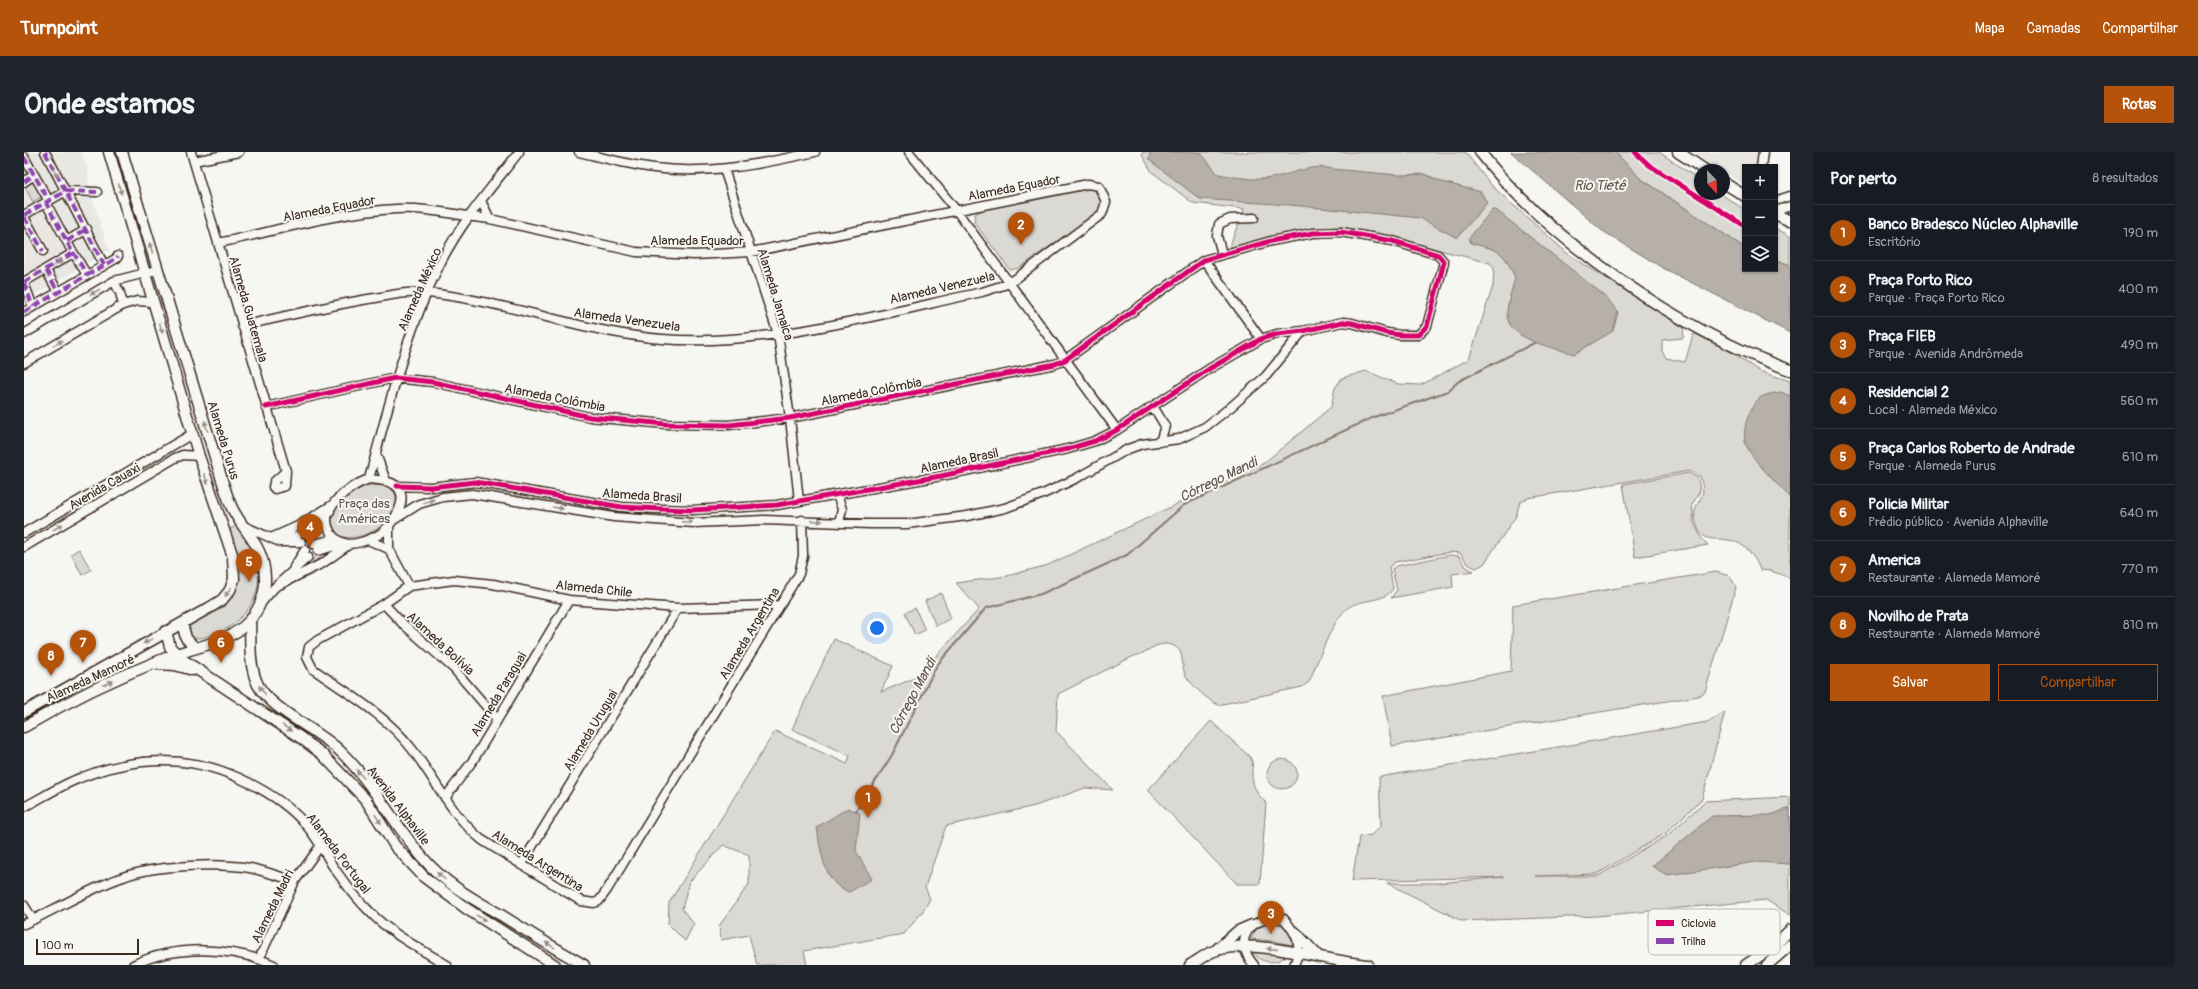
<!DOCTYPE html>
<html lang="pt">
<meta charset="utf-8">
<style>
body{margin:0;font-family:Pangolin,sans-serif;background:#20242c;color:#f1f3f6}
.controls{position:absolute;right:12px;top:12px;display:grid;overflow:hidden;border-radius:0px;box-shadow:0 1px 3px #0004}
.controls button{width:36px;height:36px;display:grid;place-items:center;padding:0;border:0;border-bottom:1px solid #363941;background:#171b24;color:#f1f3f6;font:20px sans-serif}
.compass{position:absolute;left:1670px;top:12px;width:36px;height:36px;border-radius:50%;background:#171b24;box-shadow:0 1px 3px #0004;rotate:157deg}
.scale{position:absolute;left:12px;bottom:10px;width:103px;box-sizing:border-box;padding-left:4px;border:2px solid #3b2a1e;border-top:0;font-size:11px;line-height:14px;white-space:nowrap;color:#3b2a1e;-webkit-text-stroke:3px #f6f6f2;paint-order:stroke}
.you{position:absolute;left:853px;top:476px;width:14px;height:14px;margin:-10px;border:3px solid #fff;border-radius:50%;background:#1a73e8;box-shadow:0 0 0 6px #1a73e833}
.badge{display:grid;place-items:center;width:26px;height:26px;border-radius:50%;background:#b45309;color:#fff;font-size:13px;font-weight:700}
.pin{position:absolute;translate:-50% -33px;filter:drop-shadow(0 1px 2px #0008)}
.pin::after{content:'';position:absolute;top:21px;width:14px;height:12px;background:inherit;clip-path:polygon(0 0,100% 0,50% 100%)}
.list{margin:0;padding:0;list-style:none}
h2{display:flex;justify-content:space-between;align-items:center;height:52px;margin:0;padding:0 16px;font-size:17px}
h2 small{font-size:13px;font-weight:400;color:#9ea1a6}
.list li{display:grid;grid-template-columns:26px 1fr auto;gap:12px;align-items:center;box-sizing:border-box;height:56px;padding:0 16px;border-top:1px solid #363941}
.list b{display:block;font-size:15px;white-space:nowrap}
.list p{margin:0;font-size:13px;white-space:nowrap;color:#9ea1a6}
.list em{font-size:13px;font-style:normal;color:#9ea1a6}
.actions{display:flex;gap:8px;padding:12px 16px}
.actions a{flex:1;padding:9px 0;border:1px solid #b45309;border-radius:0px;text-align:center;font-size:14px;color:#b45309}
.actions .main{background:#b45309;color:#fff}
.icon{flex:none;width:22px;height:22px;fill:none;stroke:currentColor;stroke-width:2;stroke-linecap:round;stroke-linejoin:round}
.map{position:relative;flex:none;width:1766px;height:813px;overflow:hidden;border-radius:0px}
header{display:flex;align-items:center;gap:24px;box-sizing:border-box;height:56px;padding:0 20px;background:#b45309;color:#fff}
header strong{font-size:19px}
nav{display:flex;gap:22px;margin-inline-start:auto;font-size:14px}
.intro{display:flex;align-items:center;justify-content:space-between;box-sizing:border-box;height:96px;padding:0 24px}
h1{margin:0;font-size:28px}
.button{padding:10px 18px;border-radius:0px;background:#b45309;color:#fff;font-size:14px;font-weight:700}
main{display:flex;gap:24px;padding:0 24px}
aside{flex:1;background:#171b24;border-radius:0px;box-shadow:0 1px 3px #0004}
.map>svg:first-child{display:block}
.built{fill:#e8e7e2}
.green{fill:#dad9d3;stroke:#8a8278}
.water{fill:#b6b0a9;stroke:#857a71}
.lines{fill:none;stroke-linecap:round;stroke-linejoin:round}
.stream{stroke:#857a71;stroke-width:2}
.minor-tunnel{stroke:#d1cdc8;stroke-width:8;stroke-dasharray:8 4;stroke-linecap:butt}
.minor-casing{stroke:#3b2a1e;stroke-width:11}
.major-casing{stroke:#3b2a1e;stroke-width:13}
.minor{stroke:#f6f6f2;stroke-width:8}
.major{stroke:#f6f6f2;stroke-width:10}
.quiet{stroke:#8e44ad;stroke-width:4;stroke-dasharray:8 4;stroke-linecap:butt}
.cycleway-casing{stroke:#f6f6f2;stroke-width:8}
.cycleway{stroke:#d6006c;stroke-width:5}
.oneway{fill:#989088}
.labels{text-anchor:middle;stroke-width:4;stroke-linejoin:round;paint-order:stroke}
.street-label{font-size:13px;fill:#3b2a1e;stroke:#f6f6f2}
.park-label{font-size:13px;fill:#63564b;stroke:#f6f6f2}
.water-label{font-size:14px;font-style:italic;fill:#605248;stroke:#f6f6f2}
.key{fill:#f6f6f2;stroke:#beb9b2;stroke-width:1}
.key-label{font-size:11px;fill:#3b2a1e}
</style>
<header>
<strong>Turnpoint</strong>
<nav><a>Mapa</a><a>Camadas</a><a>Compartilhar</a></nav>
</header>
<div class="intro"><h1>Onde estamos</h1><a class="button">Rotas</a></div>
<main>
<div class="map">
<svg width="1766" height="813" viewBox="0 0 1766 813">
<rect width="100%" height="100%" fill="#f6f6f2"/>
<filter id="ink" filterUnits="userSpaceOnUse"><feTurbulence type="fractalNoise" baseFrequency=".025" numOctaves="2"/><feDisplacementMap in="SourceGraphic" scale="8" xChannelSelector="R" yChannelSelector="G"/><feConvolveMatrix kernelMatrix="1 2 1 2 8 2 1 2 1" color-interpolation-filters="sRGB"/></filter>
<g filter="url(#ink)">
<path class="built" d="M0 0H58L64 19 65 37 85 98 0 149Z
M1667 0H1733L1731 15H1721V33L1700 20V18H1696Z"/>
<path class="green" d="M1119 0H1441L1468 34 1544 102 1660 176 1659 186 1638 188V199L1642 206 1661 210 1669 183 1672 182 1707 200 1735 219 1766 229V426L1747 419 1736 418C1732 405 1719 389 1704 388 1688 385 1679 392 1672 371 1667 354 1677 351 1679 339 1679 335 1677 328 1676 324L1665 319 1504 346 1496 350 1492 364 1460 412 1452 416 1444 412 1436 401 1426 400 1371 410 1365 415 1369 437C1359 451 1339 446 1325 455 1309 465 1293 512 1285 530L1278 535 1194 553C1183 547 1169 535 1162 524 1155 512 1164 493 1141 492 1129 492 1122 502 1110 504L1034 542 1032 579 1089 638 1061 636 1011 654 922 674 901 735 906 747 899 759 880 782 780 799 783 813H733L725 783 697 788 695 774 725 732V703L699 693 665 730 658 757 670 772 661 789 644 772 645 751 751 579 823 612 826 604 768 577 810 487 869 514 857 540 893 525 955 457 932 431 983 424 1024 413 1240 311 1307 255 1311 236 1318 226 1342 219 1374 232 1397 233 1445 207 1469 134 1470 116 1466 111 1361 84 1320 78 1204 98 1220 57 1169 51 1128 20 1118 3Z
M1591 0H1635L1676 28V42H1697L1721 58V96L1616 26Z
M9 28 19 44 9 50 0 33Z
M1066 35 1070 37 1079 53 1076 59 995 116 986 118 950 70 951 62 960 57Z
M1751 76 1766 84V113L1751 107Z
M1665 321 1674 326 1676 339 1668 353 1670 371 1678 387 1684 393 1611 405 1599 332Z
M345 333 364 334 371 341C385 383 286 408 311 357 317 344 331 336 345 333Z
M213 374C241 406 244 446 208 473 197 481 181 487 168 486L163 476 165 472C172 467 182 466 190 461 222 441 218 412 206 381L207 376Z
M55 397 67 418 58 423 47 402Z
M1426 403 1435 404 1442 415 1450 419 1428 422 1429 435 1367 446 1373 438 1368 417 1372 414Z
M1692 420 1706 424 1712 435 1681 540 1674 544 1368 594 1359 544 1487 519 1489 453Z
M917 441 927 466 912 474 901 449Z
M891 456 901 478 891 483 881 461Z
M1701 560 1678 647 1642 681 1573 722 1511 724H1574L1644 683 1681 649 1766 645V763L1742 748 1573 764 1438 769 1363 731H1413L1480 725 1328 729 1335 685 1347 683 1357 674 1355 625 1683 570Z
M1187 569 1226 605C1230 612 1228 614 1228 621 1228 634 1233 642 1242 651L1236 732H1213L1124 638Z
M1243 622a15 15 0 1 1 30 0a15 15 0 1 1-30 0Z
M1245 770C1259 771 1268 778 1268 793L1249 789 1227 787 1234 774Z
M1228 799 1264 802C1253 813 1237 813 1228 799Z"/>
<path class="water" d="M1126 0H1176L1194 22C1211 25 1230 29 1247 26 1266 23 1289 11 1308 17L1375 23 1401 22 1418 30 1457 40 1463 51 1433 86 1396 66 1266 53 1176 47 1125 8Z
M1487 0H1591L1616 26 1721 96V117H1751V107L1766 113V181L1637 115 1577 78Z
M1468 58H1472L1581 144 1594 160 1589 179 1550 202C1531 196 1483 188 1483 162 1483 150 1488 138 1491 126 1478 96 1477 100 1447 91L1445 86Z
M1757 240 1766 244V345C1755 334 1725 305 1721 290 1719 281 1722 268 1726 260 1734 243 1739 243 1757 240Z
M824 656 836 661 832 699 848 727 825 740C800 733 796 697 793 675Z
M1766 656V712L1732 710 1643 723 1628 714 1688 664 1746 663Z"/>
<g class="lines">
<path class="stream" d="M832 659 868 603 913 513 962 456 1017 442 1103 403 1160 353 1350 265 1424 239 1435 229 1510 191"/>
<path class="minor-tunnel" d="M288 411 297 406"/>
<g class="minor-casing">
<path id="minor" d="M21 0 80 113
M167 0 262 319 261 334 251 337 249 335 250 330 262 319
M555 0C580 6 605 13 630 16 684 23 738 12 791 0
M885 0 932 58 1093 278
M0 5 25 49
M170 9 215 0
M1737 15 1739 0
M700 17 754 182 766 266 775 349
M0 30 10 23
M457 49 466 67
M1751 49 1766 44
M1751 59 1766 54
M0 63 42 39 73 40
M0 65 19 99
M43 89 63 77
M194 91C253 79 312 60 372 57 404 55 434 64 466 67L612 100 671 103 727 100 1064 32 1075 34 1082 50 1078 62 986 131 958 140C857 162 742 195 638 187 557 180 482 149 404 141 386 139 368 143 351 146 306 153 262 164 218 174
M49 100 63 123
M1198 102 1193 84 1195 72 1206 67 1230 66
M1180 108 1237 187
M22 118 34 140
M90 129 96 141 99 153
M0 130 49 101 22 51
M0 131 9 155
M0 160 93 106 94 104
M0 182 90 129 133 118
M0 211 99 153 113 149 129 150
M242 255 371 226 409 230 566 265 642 272 705 273 766 266 1031 212 1041 208 1180 108 1247 89 1289 81 1317 80 1369 89 1414 103 1420 110 1403 174 1394 183H1376L1363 181 1328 171 1319 170 1279 179 1253 182 1237 187 1185 217 1093 278 1071 289 1044 297 917 324 753 353 668 358 637 357 598 355 451 330 407 335 373 334
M1125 256 1132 259 1141 274 1136 290
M352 302 362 329
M345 327C365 252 383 177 418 108 438 69 468 35 495 0
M345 327C354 328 364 328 371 333 388 345 368 374 356 382 348 387 334 392 324 392 318 391 310 387 307 381 291 357 326 334 345 327Z
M813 343 818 357 815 371
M371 367 395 352 419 345 448 342 590 365 670 371 740 368 846 372H883L943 364 981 356 1019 342 1053 326 1104 297 1118 292 1155 287 1181 275 1208 254 1242 224 1279 179
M365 374V397L385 434
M222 375 256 390H277
M283 379 306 359
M0 381 168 282
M286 385 301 368
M247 386 274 374 310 352
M257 388 273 384
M344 388 365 397
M290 392 311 387
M0 395 151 306 159 303 175 304
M294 399 321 391
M270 415 281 398
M251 435 299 411 326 392
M238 450 251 435 284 405
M360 452 378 471 430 517 472 566
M755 453 654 456 545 448 469 432 430 428 385 434 360 452 294 488 285 495 283 505 289 517C323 541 362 563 388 597 411 627 428 664 458 688L557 749 570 751 575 749 583 738 775 422 779 404 778 368
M421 646 450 607 545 448
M0 655C18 646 37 633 56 626 109 605 163 602 215 626 239 637 264 652 281 672 292 684 300 699 308 713 319 729 332 746 346 760 368 783 397 797 423 813
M497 713 654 456
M0 753 9 768
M0 772C33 757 64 737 99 725 131 713 193 711 226 716 241 719 256 725 271 729
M235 807 271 729 297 693
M109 813C151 793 207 794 250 813
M1230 813C1207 787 1227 762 1260 767 1273 782 1279 793 1270 813"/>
</g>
<g class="major-casing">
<path id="major" d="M1456 0C1527 91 1658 179 1766 218
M1654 0 1681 18
M1700 31 1721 44
M1751 62 1766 69
M226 468C227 490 224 512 234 533 247 558 295 578 316 599 349 631 370 672 399 706 420 731 449 747 477 763 504 780 532 797 560 813
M158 471 162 486 171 496
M142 479 146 495 159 508 277 586 298 602 342 648 371 694 400 725 443 757 531 813
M132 512 151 513 169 518
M0 560 185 456 198 448 206 438 210 427 209 405 175 304 85 0
M0 575C45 548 93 525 142 506 166 496 193 493 215 478 231 467 242 446 241 426 240 393 221 382 208 356 204 347 201 337 198 328L98 0
M1271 780 1295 805
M1192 798 1214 779 1228 773
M1166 813C1175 808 1184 800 1193 798 1235 786 1300 809 1344 813
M1722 813 1749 795 1766 778
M1743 813 1766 793"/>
</g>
<use href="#minor" class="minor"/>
<use href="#major" class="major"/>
<path class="quiet" d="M21 0 80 113
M0 5 25 49
M0 30 10 23
M0 63 42 39 73 40
M0 65 19 99
M43 89 63 77
M49 100 63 123
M22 118 34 140
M0 130 49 101 22 51
M0 131 9 155
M0 160 93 106 94 104"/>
<g class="cycleway-casing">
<path id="cycleway" d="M1611 0 1625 13 1721 74
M242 255 371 226 409 230 566 265 642 272 705 273 766 266 1031 212 1041 208 1180 108 1247 89 1289 81 1317 80 1369 89 1414 103 1420 110 1403 174 1394 183H1376L1363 181 1328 171 1319 170 1279 179 1253 182 1237 187 1185 217 1093 278 1071 289 1044 297 917 324 753 353 668 358 637 357 598 355 451 330 407 335 373 334"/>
</g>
<use href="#cycleway" class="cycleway"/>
</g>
<defs><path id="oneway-solid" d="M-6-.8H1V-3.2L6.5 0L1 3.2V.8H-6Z"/></defs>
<g class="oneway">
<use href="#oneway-solid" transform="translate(31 20) rotate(62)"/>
<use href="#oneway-solid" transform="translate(96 37) rotate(74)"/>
<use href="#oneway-solid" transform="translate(127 96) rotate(-107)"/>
<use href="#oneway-solid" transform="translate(34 111) rotate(-31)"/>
<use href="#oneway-solid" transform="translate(71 140) rotate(149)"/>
<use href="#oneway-solid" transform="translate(137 176) rotate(74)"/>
<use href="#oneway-solid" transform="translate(34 191) rotate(-30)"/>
<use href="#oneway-solid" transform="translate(182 274) rotate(-107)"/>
<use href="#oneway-solid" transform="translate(182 327) rotate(71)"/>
<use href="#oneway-solid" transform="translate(405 349) rotate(-16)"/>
<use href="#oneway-solid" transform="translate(534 356) rotate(9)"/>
<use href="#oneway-solid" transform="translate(793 369) rotate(3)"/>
<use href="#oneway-solid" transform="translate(663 370) rotate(3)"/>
<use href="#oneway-solid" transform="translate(34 375) rotate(-31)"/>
<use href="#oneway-solid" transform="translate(204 440) rotate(124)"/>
<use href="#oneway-solid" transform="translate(124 489) rotate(151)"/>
<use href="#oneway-solid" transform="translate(84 531) rotate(-25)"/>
<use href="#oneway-solid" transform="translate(238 538) rotate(-127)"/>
<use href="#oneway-solid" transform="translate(263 576) rotate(34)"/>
<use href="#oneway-solid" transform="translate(336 622) rotate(-131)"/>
<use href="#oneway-solid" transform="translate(354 667) rotate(56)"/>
<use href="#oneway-solid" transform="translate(417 724) rotate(-138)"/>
<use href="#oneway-solid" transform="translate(457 766) rotate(32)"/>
<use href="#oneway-solid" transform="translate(526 793) rotate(-149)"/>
<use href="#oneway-solid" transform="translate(1248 797) rotate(-176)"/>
</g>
</g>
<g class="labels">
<g class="street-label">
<text transform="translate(990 35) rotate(-11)" y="5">Alameda Equador</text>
<text transform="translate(305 56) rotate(-11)" y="5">Alameda Equador</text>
<text x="673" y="93">Alameda Equador</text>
<text transform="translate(918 135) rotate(-13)" y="5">Alameda Venezuela</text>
<text transform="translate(395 137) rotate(-66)" y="5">Alameda México</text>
<text transform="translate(752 142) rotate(73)" y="5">Alameda Jamaica</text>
<text transform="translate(225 157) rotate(74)" y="5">Alameda Guatemala</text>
<text transform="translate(603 167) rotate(8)" y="5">Alameda Venezuela</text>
<text transform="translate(847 239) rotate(-11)" y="5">Alameda Colômbia</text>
<text transform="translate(531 245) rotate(11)" y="5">Alameda Colômbia</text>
<text transform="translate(200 288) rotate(73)" y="5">Alameda Purus</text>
<text transform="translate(935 308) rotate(-12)" y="5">Alameda Brasil</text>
<text transform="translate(80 334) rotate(-30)" y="5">Avenida Cauaxi</text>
<text transform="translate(618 343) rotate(4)" y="5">Alameda Brasil</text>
<text transform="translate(570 436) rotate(6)" y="5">Alameda Chile</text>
<text transform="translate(725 481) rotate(-59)" y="5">Alameda Argentina</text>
<text transform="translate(417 491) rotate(43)" y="5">Alameda Bolívia</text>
<text transform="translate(66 526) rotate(-25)" y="5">Alameda Mamoré</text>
<text transform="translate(474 542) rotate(-59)" y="5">Alameda Paraguai</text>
<text transform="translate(566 578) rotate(-59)" y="5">Alameda Uruguai</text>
<text transform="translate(375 653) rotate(53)" y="5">Avenida Alphaville</text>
<text transform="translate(315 701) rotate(53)" y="5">Alameda Portugal</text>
<text transform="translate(514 708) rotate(32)" y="5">Alameda Argentina</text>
<text transform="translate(248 754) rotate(-64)" y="5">Alameda Madri</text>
</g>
<g class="park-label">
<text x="340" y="356">Praça das<tspan x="340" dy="15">Américas</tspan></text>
</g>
<g class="water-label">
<text x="1576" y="38">Rio Tietê</text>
<text transform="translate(1194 327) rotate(-26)" y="5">Córrego Mandi</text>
<text transform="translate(888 544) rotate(-62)" y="5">Córrego Mandi</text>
</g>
</g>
<rect x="1624" y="757" width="132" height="46" rx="6" class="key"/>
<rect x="1632" y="768" width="18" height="6" fill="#d6006c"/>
<rect x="1632" y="786" width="18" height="6" fill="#8e44ad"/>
<g class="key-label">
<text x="1657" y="775">Ciclovia</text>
<text x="1657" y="793">Trilha</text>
</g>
</svg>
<div class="controls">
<button>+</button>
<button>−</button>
<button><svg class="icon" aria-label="layers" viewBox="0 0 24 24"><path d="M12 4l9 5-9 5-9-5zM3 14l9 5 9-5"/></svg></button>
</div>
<svg class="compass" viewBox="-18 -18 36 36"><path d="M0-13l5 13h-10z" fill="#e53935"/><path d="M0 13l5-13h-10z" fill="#9ea1a6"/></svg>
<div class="scale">100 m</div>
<div class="you"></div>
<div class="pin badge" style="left:844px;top:666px">1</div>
<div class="pin badge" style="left:997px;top:93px">2</div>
<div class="pin badge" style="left:1247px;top:782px">3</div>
<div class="pin badge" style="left:286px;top:395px">4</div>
<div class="pin badge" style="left:225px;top:430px">5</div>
<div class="pin badge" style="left:197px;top:511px">6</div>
<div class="pin badge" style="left:59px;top:511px">7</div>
<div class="pin badge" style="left:27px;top:524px">8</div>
</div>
<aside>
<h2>Por perto<small>8 resultados</small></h2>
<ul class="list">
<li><span class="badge">1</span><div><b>Banco Bradesco Núcleo Alphaville</b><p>Escritório</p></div><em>190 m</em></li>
<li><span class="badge">2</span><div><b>Praça Porto Rico</b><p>Parque · Praça Porto Rico</p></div><em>400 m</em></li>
<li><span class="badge">3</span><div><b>Praça FIEB</b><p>Parque · Avenida Andrômeda</p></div><em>490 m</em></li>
<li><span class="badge">4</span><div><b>Residencial 2</b><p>Local · Alameda México</p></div><em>560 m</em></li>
<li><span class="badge">5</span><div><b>Praça Carlos Roberto de Andrade</b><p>Parque · Alameda Purus</p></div><em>610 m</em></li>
<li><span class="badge">6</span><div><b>Policia Militar</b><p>Prédio público · Avenida Alphaville</p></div><em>640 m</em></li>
<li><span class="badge">7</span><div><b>America</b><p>Restaurante · Alameda Mamoré</p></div><em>770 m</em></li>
<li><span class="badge">8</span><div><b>Novilho de Prata</b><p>Restaurante · Alameda Mamoré</p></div><em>810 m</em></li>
</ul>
<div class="actions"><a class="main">Salvar</a><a>Compartilhar</a></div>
</aside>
</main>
